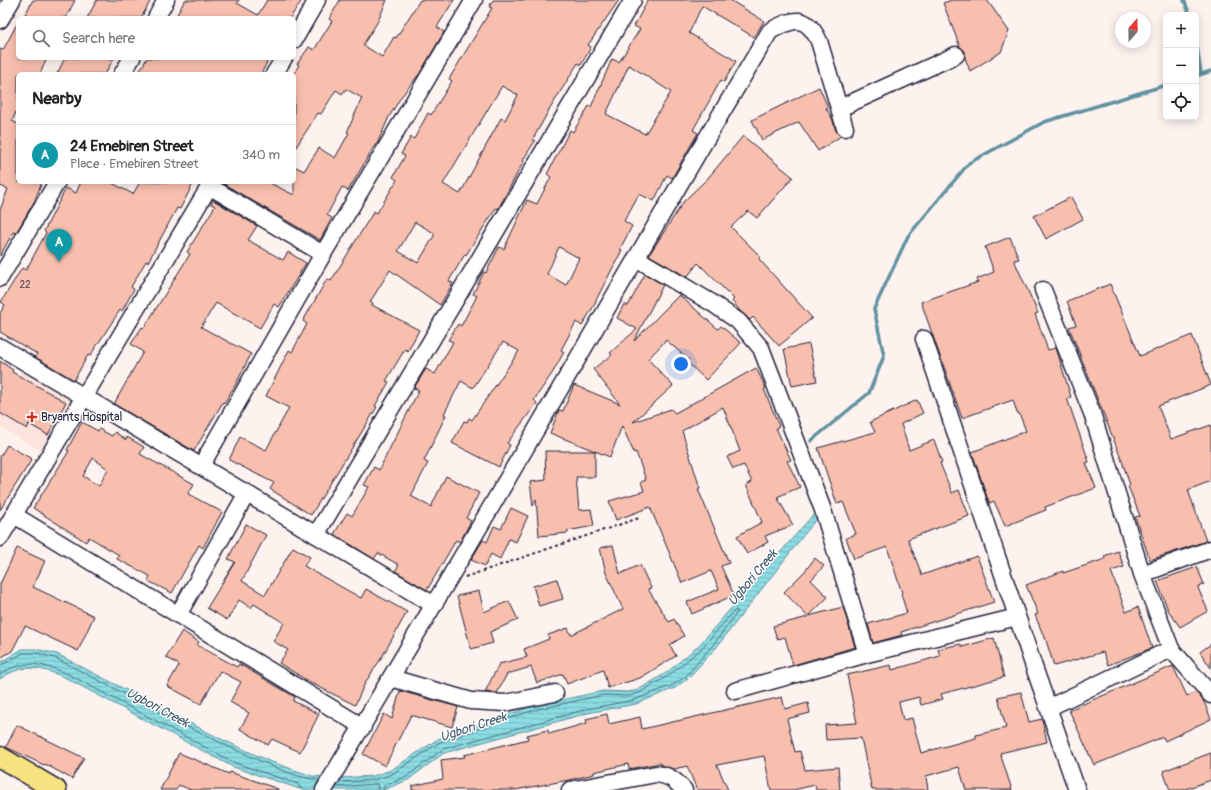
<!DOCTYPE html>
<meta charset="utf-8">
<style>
body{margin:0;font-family:Pangolin,sans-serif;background:#f6f6f6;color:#222}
.controls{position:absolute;right:12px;top:12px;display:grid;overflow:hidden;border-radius:6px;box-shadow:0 2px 10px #0003}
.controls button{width:36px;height:36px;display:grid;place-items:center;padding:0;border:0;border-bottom:1px solid #e0e0e0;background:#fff;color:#222;font:20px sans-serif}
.compass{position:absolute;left:1115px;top:12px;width:36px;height:36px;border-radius:50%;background:#fff;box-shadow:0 2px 10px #0003;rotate:20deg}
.you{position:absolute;left:681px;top:364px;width:14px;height:14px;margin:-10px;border:3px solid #fff;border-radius:50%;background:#1a73e8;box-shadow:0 0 0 6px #1a73e833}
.badge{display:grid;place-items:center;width:26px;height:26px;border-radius:50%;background:#db2777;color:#fff;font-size:13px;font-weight:700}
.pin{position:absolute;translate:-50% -33px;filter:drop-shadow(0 1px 2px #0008)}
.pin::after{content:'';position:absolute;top:21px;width:14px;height:12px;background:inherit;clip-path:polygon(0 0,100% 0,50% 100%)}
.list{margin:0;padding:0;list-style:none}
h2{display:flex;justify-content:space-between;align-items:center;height:52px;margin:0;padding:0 16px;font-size:17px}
h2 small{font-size:13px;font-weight:400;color:#767676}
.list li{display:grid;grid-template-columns:26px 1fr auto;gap:12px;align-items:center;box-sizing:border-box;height:60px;padding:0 16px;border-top:1px solid #e0e0e0}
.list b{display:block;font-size:15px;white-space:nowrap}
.list p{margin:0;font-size:13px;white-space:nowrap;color:#767676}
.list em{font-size:13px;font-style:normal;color:#767676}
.icon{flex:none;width:22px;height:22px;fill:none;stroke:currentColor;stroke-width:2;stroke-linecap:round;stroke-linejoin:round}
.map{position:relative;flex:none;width:1211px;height:790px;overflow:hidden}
.search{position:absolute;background:#fff;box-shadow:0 2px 10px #0003;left:16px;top:16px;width:280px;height:44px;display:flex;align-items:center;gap:10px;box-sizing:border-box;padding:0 14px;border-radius:6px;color:#767676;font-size:15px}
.panel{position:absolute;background:#fff;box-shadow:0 2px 10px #0003;left:16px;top:72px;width:280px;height:112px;border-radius:6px}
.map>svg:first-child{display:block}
.built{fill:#fce3dc}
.water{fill:url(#water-rules);stroke:#60929f}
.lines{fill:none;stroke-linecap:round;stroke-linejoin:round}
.shore{stroke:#4c6c7e;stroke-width:1}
.stream{stroke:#60929f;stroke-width:3.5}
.building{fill:#f8bfae;stroke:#22223b;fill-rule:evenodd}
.minor-casing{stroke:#22223b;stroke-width:19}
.major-casing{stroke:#22223b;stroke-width:23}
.path{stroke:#22223b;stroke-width:2;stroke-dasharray:3 3;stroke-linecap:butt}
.minor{stroke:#fff;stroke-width:16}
.major{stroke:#f7e281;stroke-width:20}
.poi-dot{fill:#c8321e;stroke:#fff;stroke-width:1.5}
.labels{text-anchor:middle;stroke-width:3;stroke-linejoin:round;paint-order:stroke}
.number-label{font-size:10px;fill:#584958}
.poi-label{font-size:12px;fill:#22223b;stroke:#fff;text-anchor:start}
.water-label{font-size:13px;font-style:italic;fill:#415a6d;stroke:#fff}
</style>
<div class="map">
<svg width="1211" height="790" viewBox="0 0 1211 790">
<defs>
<pattern id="water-rules" width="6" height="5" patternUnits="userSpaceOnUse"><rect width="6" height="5" fill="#8adce2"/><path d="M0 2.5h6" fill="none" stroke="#77bcc3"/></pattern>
</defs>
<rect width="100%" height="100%" fill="#fef2ef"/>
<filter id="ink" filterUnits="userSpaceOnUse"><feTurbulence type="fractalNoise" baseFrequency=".025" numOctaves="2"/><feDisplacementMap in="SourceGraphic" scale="8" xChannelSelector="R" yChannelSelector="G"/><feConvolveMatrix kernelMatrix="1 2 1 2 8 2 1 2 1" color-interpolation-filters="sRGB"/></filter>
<g filter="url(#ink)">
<path class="built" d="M21 371 72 401 42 452 0 427V407Z"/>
<path class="water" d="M813 515 817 518 716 648 688 678 675 688 636 704 588 713 444 753 408 780 383 790H303L233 767 64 677C39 667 23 663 0 679V663L22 649H36L57 654 217 737 269 761 312 776 342 778 373 776 391 770 438 739 533 706 603 691 629 692 638 690 666 673 698 646Z"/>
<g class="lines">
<path class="shore" d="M0 666 23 653H36L55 658C119 690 180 725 245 754 268 764 294 778 319 780
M0 675C23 658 42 664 66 673L235 763 298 784 302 790
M339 782 374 780 392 774 440 742 534 710 603 695 629 696 639 693 668 676 701 649 735 610 738 611 713 645 686 676 673 685 634 700 587 709 443 749 406 777 385 785 383 790
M336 787 377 784 378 790"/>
<path class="stream" d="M1184 0 1190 15
M1196 40 1201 74
M1196 76 1211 71
M811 441 869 393 884 356 874 309 908 236 969 163 1044 122 1166 85"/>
</g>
<path class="building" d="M33 0H75L66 18H23Z
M97 0H151L141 18H87Z
M185 0H239L237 3 258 15 267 0H302L290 18H175Z
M340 0H387L378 21 363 45 382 57 394 37 396 38 420 0H454L437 27 444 32 420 73 401 97 389 117 377 144 375 145 348 191 342 187 327 215 332 218 320 240 222 183 268 182 294 195V166L304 171 319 148 335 158 349 133 347 132 362 98 346 89 342 94 336 90 321 114 318 113 294 150V73L299 65 297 64 309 47 314 50 332 21 329 19Z
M493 0H619L588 45 591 47 581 65 578 63 548 112 533 139 535 141 523 160 524 161 498 209 496 208 466 255 465 254 449 281 453 283 440 305 390 270 370 302 373 303 372 305 419 330 408 351 405 349 386 381 389 382 375 406 377 407 311 515 270 489 274 483 229 460 240 437 266 450 289 408 266 396 289 350 292 352 307 324 303 321 327 279 331 281 374 211 377 213 397 180 393 177 405 156 401 154 411 137 414 139 428 113 431 115 452 81 449 79 492 8 489 7ZM502 86 518 95 505 120 501 118 460 194 443 184ZM415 222 434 233V236L418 263 398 251Z
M648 0H730L764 21 754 37 702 6 689 33 736 61 724 82 721 80 693 130 698 133 672 178 667 175 654 201 639 194 624 221 632 226 620 249 622 250 595 302H596L582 326 576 322 561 350 564 352 553 372 534 400 537 403 507 443 510 445 499 467 452 443 464 421 467 422 469 418 472 420 519 351 503 342 473 388 461 381 444 414 446 415 424 461 428 463 411 496 431 507 446 476 479 493 466 518 471 521 465 532 460 542 456 540 427 590 395 571 399 565 378 553 374 559 334 534 347 513 352 516 369 487 364 485 374 467 379 470 419 390 414 388 426 369 435 374 453 342 448 340 458 324 461 326 477 296 473 294 484 272 486 273 499 247 504 249 527 200 537 204 551 177 547 174 570 130 573 132 589 106 591 107 612 59 619 62 640 29 634 26ZM629 65 671 92 645 134 606 114ZM559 247 579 258 566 285 547 274Z
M952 0H987L1009 31 1001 52 970 71 965 58V51L960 47 943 3Z
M18 22V58H47L40 74H18V108L12 121 18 124V182H42L35 200 16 233 13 232 0 256V210L8 189 0 186V49L3 50Z
M65 58H114L105 74H57Z
M147 58H269L261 74H138Z
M819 87 828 107 826 108 832 118 836 131 841 136 818 151 799 122 762 140 752 120Z
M743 136 793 177 757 218 748 211 731 227 761 257 759 259 812 318 779 346 753 317 750 320 741 312 732 301 734 299 698 263 687 277 649 255 684 201 708 178Z
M81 182H110L133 194 140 182H194L180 209 177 208 148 262 146 261 131 287 134 289 122 311 120 310 90 356 88 355 74 380 35 357 37 354 0 332V313L5 305 1 302 22 268 26 270 46 233 44 231 66 188 76 193Z
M1071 197 1083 219 1046 239 1034 216Z
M213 200 257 226 248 240 283 260 288 252 306 263 279 307 274 304 260 328 216 303 201 327 251 354 236 384 224 403 223 402 194 451 114 404 143 352 131 344 142 327 144 328 190 254 187 252 215 206 211 204Z
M1010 237 1019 259 1014 260 1038 313 1035 314 1048 350 1056 348 1071 397 1067 398 1089 462 1086 463 1096 488 1045 507 1046 510 1005 526 994 501 990 503 987 497 972 452 1026 431 1019 413H1017L1013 400 962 418 921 302 978 282 977 279 994 272 985 247Z
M645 274 663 285 634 341 679 295 718 329 721 326 741 343 706 380 687 362 689 360 666 340 648 359 673 386 633 422 671 409 675 413 756 368 766 388 764 389 779 426 776 428 791 460 787 461 800 487 777 497 793 525 765 536 768 542 747 554 737 536 762 522 746 485 752 482 744 465 733 469 727 457 740 451 723 407 682 431 700 488 698 489 729 563 721 566 734 595 692 614 687 602 719 589 711 571 682 583 650 507 616 520 609 501 644 491 641 482 646 480 636 452 634 453 622 426 610 457 550 433 559 410 563 411 574 385 620 404 593 369 612 355 610 353 637 329 617 318 624 304 628 306Z
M1110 284 1140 356 1192 335 1211 385 1158 406 1171 439 1211 425V481L1188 490 1206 541 1150 560 1135 517 1140 516 1128 486 1130 485 1121 458 1069 327 1076 325 1067 301Z
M809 344 817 381 792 386 784 349Z
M0 361 13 370 12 372 66 402 48 435 29 424 27 429 0 413Z
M917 400 923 413 901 424 909 450 934 440 942 462 940 463 952 493 959 490 969 516 908 539 922 575 977 556 994 602 901 632 902 635 873 643 868 624 907 613 901 594 902 593 887 547 854 559 846 538 856 534 843 502 837 504 818 448 875 432 870 422Z
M82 422 98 431 99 429 112 436 115 432 126 440 127 437 144 447 140 454 194 484 188 494 222 512 203 548 199 545 172 593 148 581 150 576 117 559 119 555 89 537 86 542 33 508 69 451 67 450ZM93 458 108 469 99 486 83 476Z
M7 445 32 459 0 510V457Z
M545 451H595V477H576L579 510 591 509 594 526 567 531 568 533 539 536 536 499 533 506 530 482 546 480Z
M511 508 528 516 516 542 509 539 500 559 491 554 485 566 471 560 483 540 487 542 494 526 501 529Z
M246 524 266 535 242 581 265 595 293 547 310 557 304 566 361 598 366 589 407 612 382 657 365 683 355 705 311 683 279 663 288 650 273 641 284 623 254 604 251 608 239 600 227 620 207 608 235 562 228 559Z
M613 545 620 574 640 565 651 588 648 589 669 622 674 619 684 636 670 645 676 656 640 678 608 688 603 670 567 684 563 674 537 683 531 667 507 674 497 693 485 692 499 664 527 657 524 649 549 639 548 635 568 628 571 635 623 609 606 573 600 548Z
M17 548 45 561 33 587 94 616 78 651 25 626 12 651 0 658V584Z
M1118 551 1124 567 1111 571 1126 612 1138 607 1152 648 1108 665 1103 652 1054 666 1045 637H1044L1035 615 1038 614 1026 585 1063 571V573L1105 559 1104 556Z
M815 558 824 566 811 580 828 597 809 616 843 607 855 647 793 665 785 637 777 639 773 626 808 617 784 592 805 571Z
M1197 567 1204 584 1198 588 1208 611 1180 627 1168 610 1157 581Z
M557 579 563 599 539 606 533 586Z
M479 591 484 612 509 601 518 620 490 632 493 643 471 649 457 596Z
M182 631 199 642 197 645 237 667 239 664 295 697 293 701 319 714 300 752 272 739 268 745 240 729 249 713 230 702 241 682 220 671 201 704 167 686 179 665 166 657Z
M994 638 1004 677 941 694 943 699 921 705 919 697 899 702 903 720 912 718 921 753 976 738V735L1006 728 998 697 1021 692 1029 722 1042 719 1047 742 1000 753 1012 790H966L959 767 926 776 928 790H872L861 738 826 740 825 725 857 723 847 675 891 665 892 670 940 656 938 649 961 644 962 647Z
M1211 644V668L1200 652Z
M1173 666 1187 696 1196 692 1204 702 1211 719 1165 741 1163 737 1094 765 1069 710Z
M400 691 458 707 452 727 411 715 385 766 363 754 384 714 392 719Z
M782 697 785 709 808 703 810 713 787 719 795 752 800 751 805 770 838 767 840 790H816L815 785 793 790H771L764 756 717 765 728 790H697L687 766 674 769 661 765 660 763 629 769 628 764 594 772V774L569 780 515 790H412V786L443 779 441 760 465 757 464 755 528 739 527 735 548 730 549 734 587 723 586 719 607 714 609 724 640 717 642 729Z
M17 725 84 758 72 779 45 764 44 765 6 747Z
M179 753 229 774 230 772 278 789V790H191L179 785 176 790H160Z
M1211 753V780L1183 790H1170L1163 771Z"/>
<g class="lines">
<g class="minor-casing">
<path id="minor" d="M156 18 166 0
M0 20 12 0
M294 40 317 0
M122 74 132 58
M274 74 284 58
M840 108 956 55
M209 186 323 254
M636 258 712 303 738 321 761 348 823 510 867 654 1017 617
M0 278 57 182
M1043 290 1092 413 1142 574 1171 649 1211 695
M924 339 1034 667 1077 790
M0 347 434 605
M201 466 323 254 474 0
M14 515 363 727
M316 535 633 0
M0 538 212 182
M1142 574 1211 549
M178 615 247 493
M391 678 471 701 505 703 555 693
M735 691 867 654
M1048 708 1171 649
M324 790C475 538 620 283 770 31 794 18 806 14 819 41L845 128
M570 790 656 774C669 775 675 780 684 790"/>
</g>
<g class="major-casing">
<path id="major" d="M0 757 56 790"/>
</g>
<path class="path" d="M465 577 639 518"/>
<use href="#minor" class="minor"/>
<use href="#major" class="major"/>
</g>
</g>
<path class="poi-dot" d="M30 411h4v4h4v4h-4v4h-4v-4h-4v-4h4z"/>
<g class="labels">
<g class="number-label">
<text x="25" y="288">22</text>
</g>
<g class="poi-label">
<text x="41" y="421">Bryants Hospital</text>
</g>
<g class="water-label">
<text transform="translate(752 577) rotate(-50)" y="5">Ugbori Creek</text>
<text transform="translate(158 707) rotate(28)" y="5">Ugbori Creek</text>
<text transform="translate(473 726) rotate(-18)" y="5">Ugbori Creek</text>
</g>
</g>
</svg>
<div class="controls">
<button>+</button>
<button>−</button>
<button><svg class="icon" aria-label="locate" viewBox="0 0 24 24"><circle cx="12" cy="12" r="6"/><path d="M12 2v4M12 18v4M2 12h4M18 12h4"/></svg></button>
</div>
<svg class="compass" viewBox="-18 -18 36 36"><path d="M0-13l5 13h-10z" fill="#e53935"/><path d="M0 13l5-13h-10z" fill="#767676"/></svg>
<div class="you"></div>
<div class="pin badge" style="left:59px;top:262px;background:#0f9aa8">A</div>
<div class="search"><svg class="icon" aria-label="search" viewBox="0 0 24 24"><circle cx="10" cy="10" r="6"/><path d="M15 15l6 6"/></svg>Search here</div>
<section class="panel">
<h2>Nearby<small></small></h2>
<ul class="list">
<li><span class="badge" style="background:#0f9aa8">A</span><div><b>24 Emebiren Street</b><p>Place · Emebiren Street</p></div><em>340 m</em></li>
</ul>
</section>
</div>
